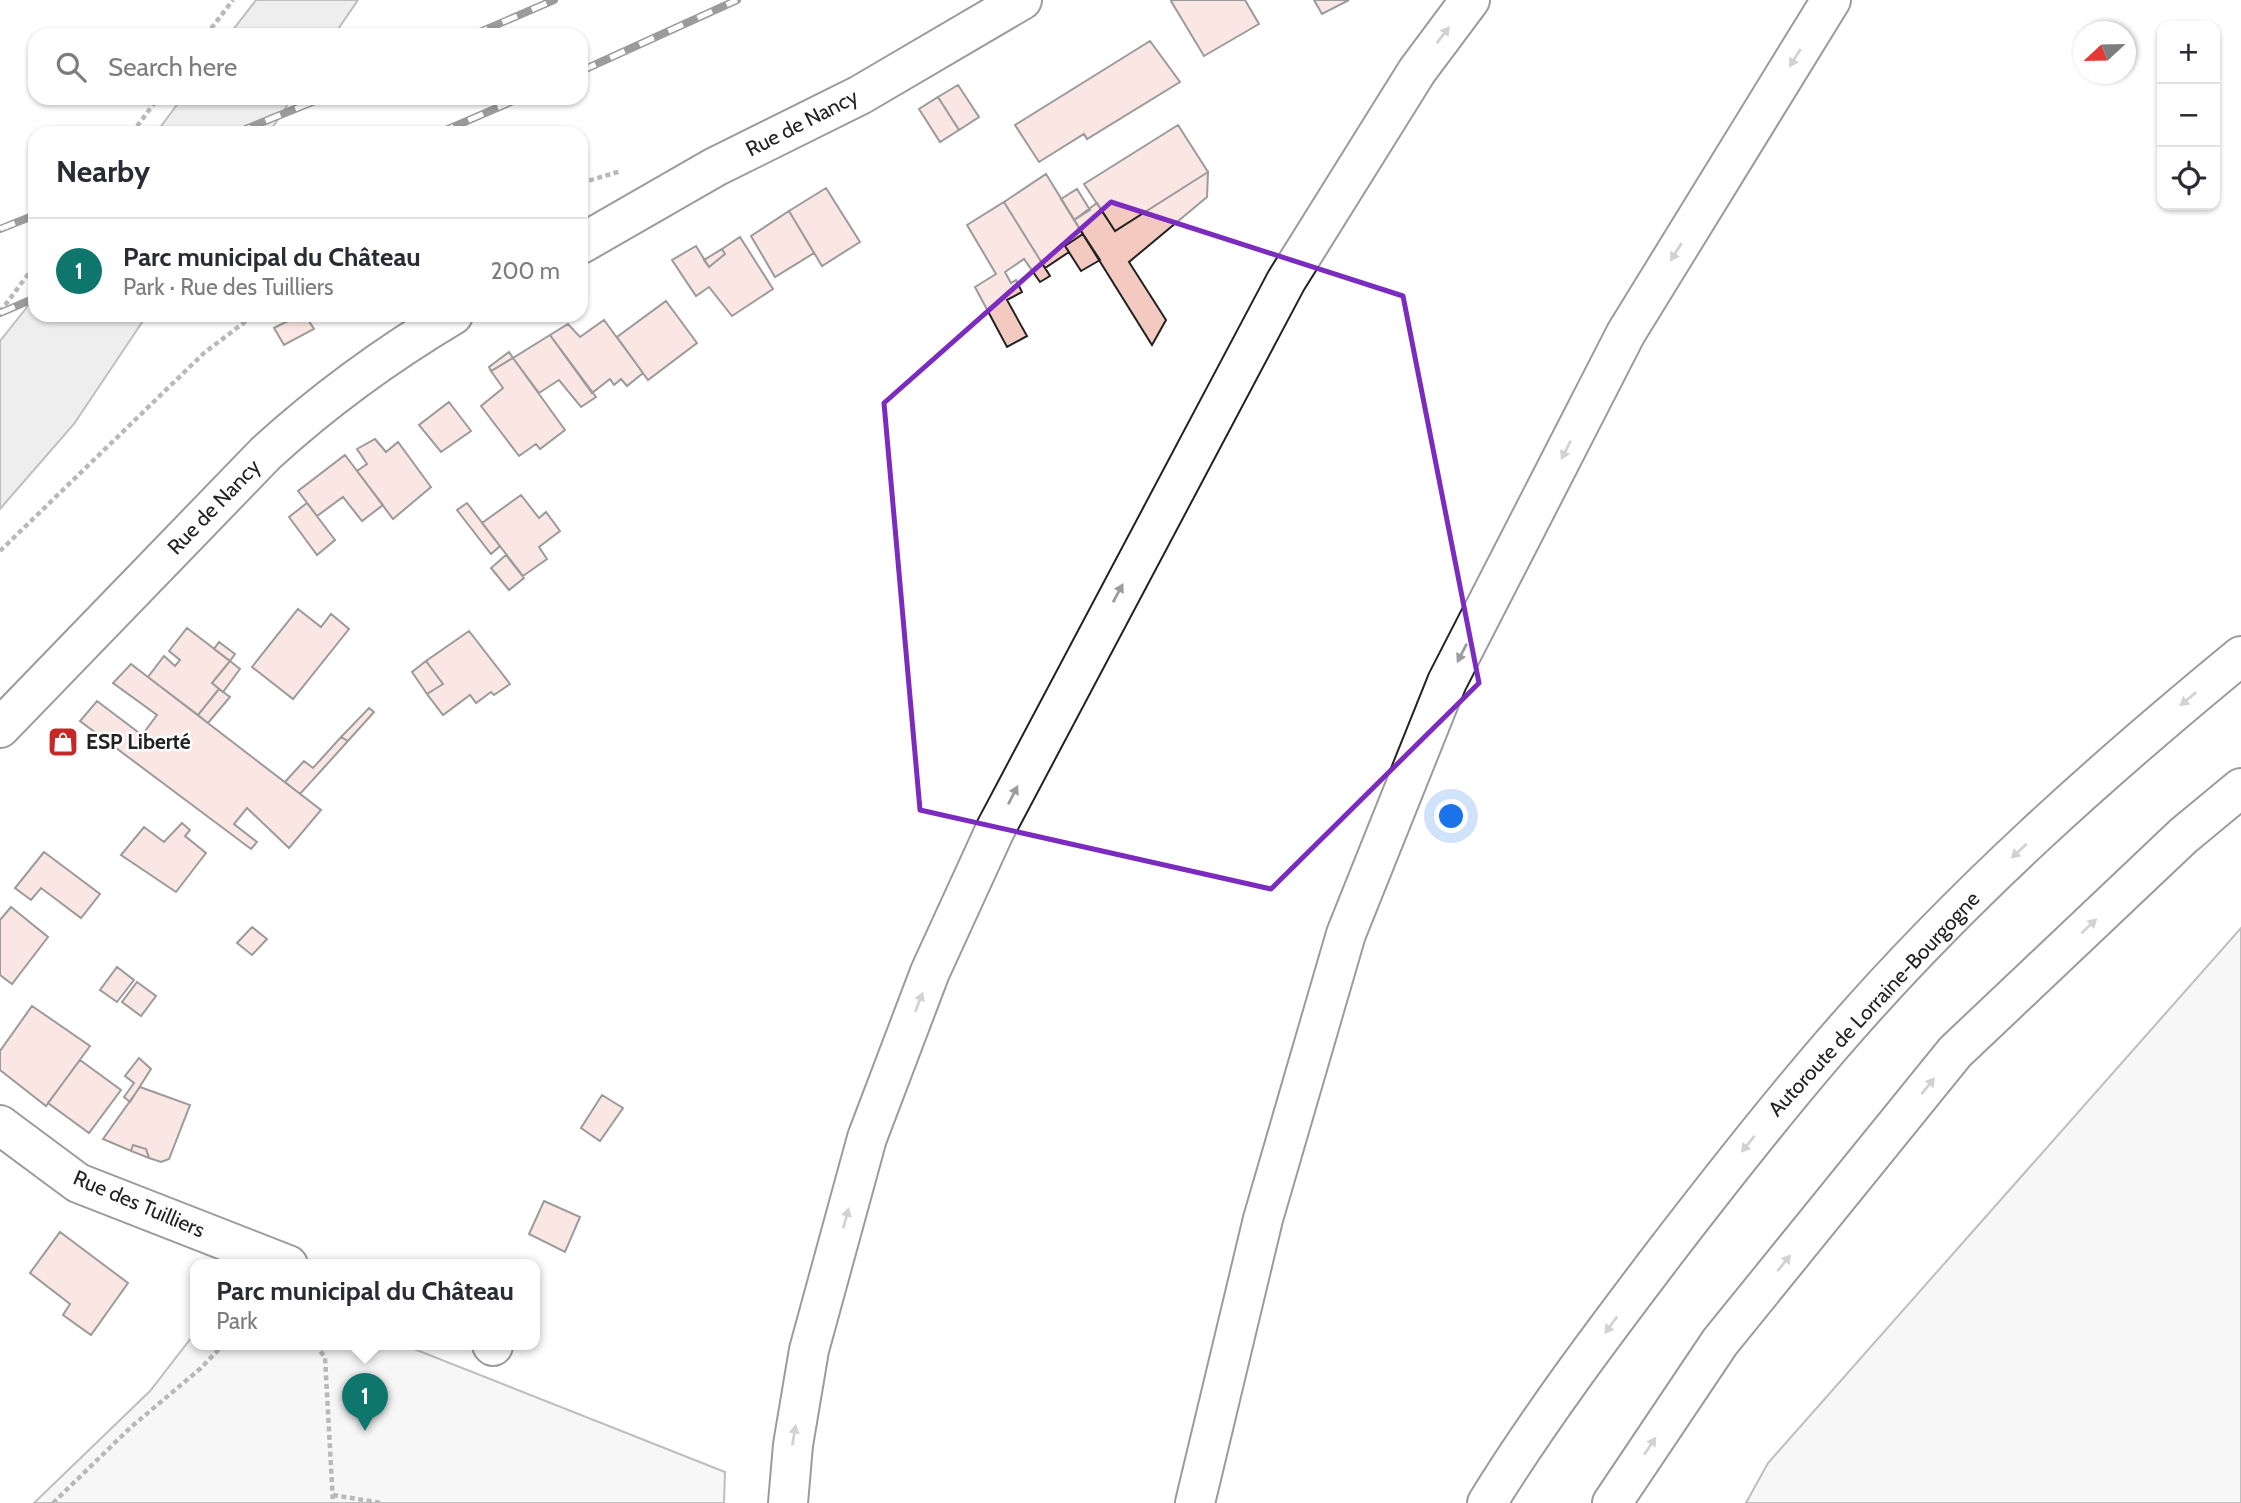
<!DOCTYPE html>
<meta charset="utf-8">
<style>
body{margin:0;font-family:Cabin,sans-serif;background:#f7f7f7;color:#2b2b33}
.controls{position:absolute;right:21px;top:21px;display:grid;overflow:hidden;border-radius:14px;box-shadow:0 2px 5px #0004}
.controls button{width:63px;height:63px;display:grid;place-items:center;padding:0;border:0;border-bottom:2px solid #e1e1e2;background:#fff;color:#2b2b33;font:35px sans-serif}
.compass{position:absolute;left:2073px;top:21px;width:63px;height:63px;border-radius:50%;background:#fff;box-shadow:0 2px 5px #0004;rotate:248deg}
.you{position:absolute;left:1452px;top:817px;width:24px;height:24px;margin:-18px;border:5px solid #fff;border-radius:50%;background:#1a73e8;box-shadow:0 0 0 10px #1a73e833}
.badge{display:grid;place-items:center;width:46px;height:46px;border-radius:50%;background:#0f766e;color:#fff;font-size:23px;font-weight:700}
.pin{position:absolute;translate:-50% -58px;filter:drop-shadow(0 2px 4px #0008)}
.pin::after{content:'';position:absolute;top:37px;width:24px;height:21px;background:inherit;clip-path:polygon(0 0,100% 0,50% 100%)}
.popup{position:absolute;left:190px;top:1259px;width:350px;height:91px;box-sizing:border-box;display:grid;place-content:center;border-radius:14px;background:#fff;filter:drop-shadow(0 2px 5px #0005);font-size:23px;white-space:nowrap;color:#7c7c81}
.popup b{font-size:26px;color:#2b2b33}
.popup::after{content:'';position:absolute;left:50%;top:100%;margin-left:-14px;border:14px solid transparent;border-top-color:#fff}
.list{margin:0;padding:0;list-style:none}
h2{display:flex;justify-content:space-between;align-items:center;height:91px;margin:0;padding:0 28px;font-size:30px}
h2 small{font-size:23px;font-weight:400;color:#7c7c81}
.list li{display:grid;grid-template-columns:46px 1fr auto;gap:21px;align-items:center;box-sizing:border-box;height:105px;padding:0 28px;border-top:2px solid #e1e1e2}
.list b{display:block;font-size:26px;white-space:nowrap}
.list p{margin:0;font-size:23px;white-space:nowrap;color:#7c7c81}
.list em{font-size:23px;font-style:normal;color:#7c7c81}
.icon{flex:none;width:38px;height:38px;fill:none;stroke:currentColor;stroke-width:2;stroke-linecap:round;stroke-linejoin:round}
.map{position:relative;flex:none;width:2241px;height:1503px;overflow:hidden}
.search{position:absolute;background:#fff;box-shadow:0 2px 5px #0004;left:28px;top:28px;width:560px;height:77px;display:flex;align-items:center;gap:18px;box-sizing:border-box;padding:0 24px;border-radius:21px;color:#7c7c81;font-size:26px}
.panel{position:absolute;background:#fff;box-shadow:0 2px 5px #0004;left:28px;top:126px;width:560px;height:196px;border-radius:21px}
.map>svg:first-child{display:block}
.green{fill:#eee;stroke:#6f6f6f;stroke-width:2}
.water{fill:#d9d9d9;stroke:#6f6f6f;stroke-width:2}
.building{fill:#f3c9c0;stroke:#222;stroke-width:2}
.lines{fill:none;stroke-linecap:round;stroke-linejoin:round}
.street-casing{stroke:#222;stroke-width:42}
.secondary-casing{stroke:#222;stroke-width:42}
.highway-casing{stroke:#222;stroke-width:42}
.path{stroke:#646464;stroke-width:4.5;stroke-dasharray:5 3.5;stroke-linecap:butt}
.street{stroke:#fff;stroke-width:38}
.secondary{stroke:#fff;stroke-width:38}
.highway{stroke:#fff;stroke-width:38}
.rail-casing{stroke:#222;stroke-width:8}
.rail{stroke:#fff;stroke-width:5;stroke-dasharray:16;stroke-linecap:butt}
.oneway{fill:#9c9c9c}
.marked{fill:none;stroke:#7b2cbf;stroke-width:5;stroke-linejoin:round}
.labels{text-anchor:middle;stroke-width:5;stroke-linejoin:round;paint-order:stroke}
.street-label{font-size:21px;fill:#222;stroke:#fff}
.poi-label{font-size:21px;font-weight:bold;fill:#222;stroke:#fff;text-anchor:start}
</style>
<div class="map">
<svg width="2241" height="1503" viewBox="0 0 2241 1503">
<rect width="100%" height="100%" fill="#fff"/>
<path class="green" d="M2241 928V1503H1746L1768 1463Z
M195 1333V1345H404L725 1472 724 1503H34L150 1391Z"/>
<path class="water" d="M256 0H358L334 35H229Z
M182 98H292L269 133H156Z
M35 297V315H147L74 424 0 509V341Z"/>
<path class="building" d="M1174 0H1245L1259 24 1204 56 1171 1Z
M1314 0H1349L1322 14Z
M1150 41 1180 82 1087 139 1084 134 1039 162 1015 125Z
M958 85 979 117 959 130 938 97Z
M938 97 959 130 940 142 919 109Z
M1178 125 1208 172 1115 231 1084 184Z
M1208 172 1207 197 1129 262 1166 320 1152 345 1074 220 1097 203 1115 231Z
M1046 174 1083 234 1065 246 1069 252 1045 268 1004 202Z
M826 188 860 242 822 266 789 211Z
M1077 189 1090 210 1074 220 1061 199Z
M1004 202 1050 276 1040 282 1024 259 1005 272 1011 283 1016 280 1022 292 1007 300 1027 336 1007 347 975 287 996 274 967 225Z
M789 211 814 253 775 277 751 236Z
M1083 234 1100 260 1081 271 1065 246Z
M740 237 773 289 732 316 709 287 696 296 672 260 696 246 709 267 725 254 722 249Z
M722 249 725 254 709 267 704 260Z
M666 301 697 343 648 380 617 337Z
M299 315H305L314 329 284 345 274 328Z
M604 320 643 373 627 386 621 379 614 385 610 379 592 393 550 335 568 324 580 337Z
M550 335 596 397 581 407 559 380 539 393 513 358Z
M509 352 513 358 491 371 489 367Z
M513 358 565 430 540 449 536 444 519 456 481 406 503 388 491 371Z
M449 402 471 431 441 452 419 425Z
M375 439 386 452 398 442 431 487 393 519 357 471 367 464 357 449Z
M345 455 383 505 362 521 343 497 317 516 298 491Z
M521 495 539 518 546 512 560 531 539 547 547 559 523 576 482 523Z
M307 503 335 540 317 555 289 517Z
M467 503 500 546 491 554 457 510Z
M506 555 524 578 509 590 491 568Z
M298 609 321 627 331 614 349 629 293 699 252 667Z
M187 628 230 661 212 683 219 689 198 715 148 677 164 656 175 666 180 660 169 651Z
M469 631 510 684 494 695 491 692 476 703 470 695 443 715 427 694 443 684 426 661Z
M219 642 235 654 230 661 214 649Z
M230 661 240 669 223 692 212 683Z
M426 661 443 684 427 694 412 672Z
M131 664 321 810 289 848 247 808 234 824 257 842 251 849 80 721 97 701 142 735 157 715 113 683Z
M219 689 230 697 208 723 198 715Z
M369 708 374 712 348 741 341 737Z
M341 737 348 741 300 794 285 782 304 761 313 768Z
M182 823 190 830 185 836 206 853 176 892 121 855 144 827 164 842Z
M44 852 100 894 81 918 41 888 31 900 15 888Z
M11 907 48 937 12 984 0 975V920Z
M252 927 267 939 252 955 237 943Z
M117 967 134 980 117 1002 100 990Z
M137 982 156 996 141 1016 122 1002Z
M32 1006 90 1046 46 1106 0 1070V1051Z
M139 1058 151 1069 130 1102 124 1097 134 1083 125 1076Z
M80 1060 121 1090 89 1133 48 1103Z
M140 1087 190 1105 169 1159 161 1162 149 1158 146 1149 133 1145 131 1151 103 1139Z
M602 1095 623 1108 600 1141 581 1128Z
M133 1145 146 1149 149 1158 131 1151Z
M544 1201 580 1217 565 1252 529 1234Z
M60 1232 128 1283 91 1335 63 1315 70 1304 30 1273Z"/>
<g class="lines">
<g class="street-casing">
<path id="street" d="M0 1125 78 1183 288 1265
M492 1345 493 1346"/>
</g>
<g class="secondary-casing">
<path id="secondary" d="M581 244 715 167 860 95 1022 0
M0 728 266 453C324 400 386 355 453 315"/>
</g>
<g class="highway-casing">
<path id="highway" d="M788 1503 793 1445 809 1350 867 1138 930 972 995 830 1286 281 1417 71 1470 0
M1195 1503 1263 1219 1346 934 1447 682 1626 333 1831 0
M1487 1503C1539 1419 1599 1339 1659 1260 1718 1183 1778 1106 1842 1033 1962 895 2100 772 2241 656
M1612 1503 1720 1342 1955 1052 2183 836 2241 788"/>
</g>
<path class="path" d="M206 35 233 0
M132 133 158 98
M581 183 621 171
M0 312 35 265
M493 320 502 315
M0 551 204 353 254 315
M315 1345 325 1357 333 1503
M333 1495 382 1503
M53 1503 130 1428 201 1368 223 1345"/>
<use href="#street" class="street"/>
<use href="#secondary" class="secondary"/>
<use href="#highway" class="highway"/>
<g class="rail-casing">
<path id="rail" d="M473 35 554 0
M581 71 737 0
M236 133 322 98
M439 133 520 98
M0 229 35 215
M0 313 35 298"/>
</g>
<use href="#rail" class="rail"/>
</g>
<defs><path id="oneway-solid" d="M-6-.8H1V-3.2L6.5 0L1 3.2V.8H-6Z" transform="scale(1.75)"/></defs>
<g class="oneway">
<use href="#oneway-solid" transform="translate(1443 35) rotate(-53)"/>
<use href="#oneway-solid" transform="translate(1795 58) rotate(122)"/>
<use href="#oneway-solid" transform="translate(1676 252) rotate(122)"/>
<use href="#oneway-solid" transform="translate(1566 450) rotate(117)"/>
<use href="#oneway-solid" transform="translate(1118 593) rotate(-62)"/>
<use href="#oneway-solid" transform="translate(1462 653) rotate(117)"/>
<use href="#oneway-solid" transform="translate(2188 699) rotate(141)"/>
<use href="#oneway-solid" transform="translate(1013 795) rotate(-63)"/>
<use href="#oneway-solid" transform="translate(2019 851) rotate(137)"/>
<use href="#oneway-solid" transform="translate(2089 926) rotate(-43)"/>
<use href="#oneway-solid" transform="translate(919 1002) rotate(-69)"/>
<use href="#oneway-solid" transform="translate(1928 1086) rotate(-51)"/>
<use href="#oneway-solid" transform="translate(1748 1144) rotate(129)"/>
<use href="#oneway-solid" transform="translate(846 1218) rotate(-75)"/>
<use href="#oneway-solid" transform="translate(1784 1263) rotate(-51)"/>
<use href="#oneway-solid" transform="translate(1611 1325) rotate(126)"/>
<use href="#oneway-solid" transform="translate(794 1435) rotate(-81)"/>
<use href="#oneway-solid" transform="translate(1650 1446) rotate(-56)"/>
</g>
<path d="M0 0H2241V1503H0ZM1111 202 1403 296 1479 683 1271 889 920 810 884 403Z" fill="#fff" fill-opacity=".55" fill-rule="evenodd"/>
<path class="marked" d="M1111 202 1403 296 1479 683 1271 889 920 810 884 403Z"/>
<defs>
<g id="shop-square" transform="scale(1.575)"><rect x="-9" y="-9" width="18" height="18" rx="4" fill="#c62828" stroke="#fff"/><path d="M-5-2.5h2.3a2.7 3.5 0 0 1 5.4 0H5L5.5 6h-11ZM-1.5-2.5h3a1.5 2.3 0 0 0-3 0Z" fill="#fff"/></g>
</defs>
<g fill-rule="evenodd">
<use href="#shop-square" x="63" y="742"/>
</g>
<g class="labels">
<g class="street-label">
<text transform="translate(802 123) rotate(-27)" y="7">Rue de Nancy</text>
<text transform="translate(214 507) rotate(-46)" y="7">Rue de Nancy</text>
<text transform="translate(1874 1004) rotate(-47)" y="7">Autoroute de Lorraine-Bourgogne</text>
<text transform="translate(139 1204) rotate(23)" y="7">Rue des Tuilliers</text>
</g>
<g class="poi-label">
<text x="86" y="749">ESP Liberté</text>
</g>
</g>
</svg>
<div class="controls">
<button>+</button>
<button>−</button>
<button><svg class="icon" aria-label="locate" viewBox="0 0 24 24"><circle cx="12" cy="12" r="6"/><path d="M12 2v4M12 18v4M2 12h4M18 12h4"/></svg></button>
</div>
<svg class="compass" viewBox="-18 -18 36 36"><path d="M0-13l5 13h-10z" fill="#e53935"/><path d="M0 13l5-13h-10z" fill="#7c7c81"/></svg>
<div class="you"></div>
<div class="pin badge" style="left:365px;top:1431px">1</div>
<div class="popup"><b>Parc municipal du Château</b>Park</div>
<div class="search"><svg class="icon" aria-label="search" viewBox="0 0 24 24"><circle cx="10" cy="10" r="6"/><path d="M15 15l6 6"/></svg>Search here</div>
<section class="panel">
<h2>Nearby<small></small></h2>
<ul class="list">
<li><span class="badge">1</span><div><b>Parc municipal du Château</b><p>Park · Rue des Tuilliers</p></div><em>200 m</em></li>
</ul>
</section>
</div>
